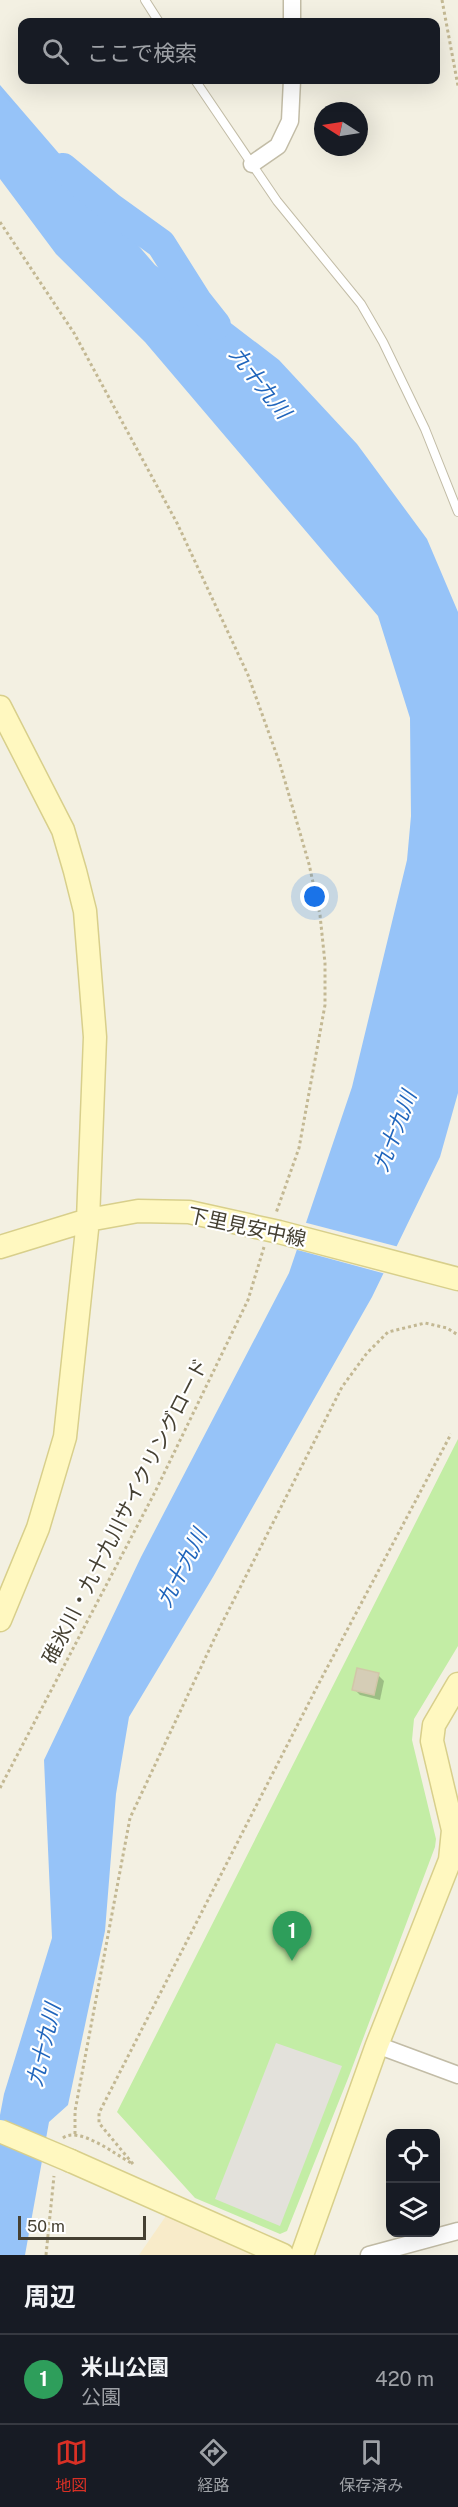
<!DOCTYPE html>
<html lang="ja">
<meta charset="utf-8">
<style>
body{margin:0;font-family:"Public Sans","Noto Sans JP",sans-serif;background:#242831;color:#f1f3f6}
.controls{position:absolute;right:18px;bottom:18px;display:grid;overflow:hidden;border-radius:12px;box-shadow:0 6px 24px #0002}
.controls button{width:54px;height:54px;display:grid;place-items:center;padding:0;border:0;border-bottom:2px solid #363941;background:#171b24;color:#f1f3f6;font:30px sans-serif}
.compass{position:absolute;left:314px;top:102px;width:54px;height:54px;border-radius:50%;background:#171b24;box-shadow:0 6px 24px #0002;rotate:282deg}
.scale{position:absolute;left:18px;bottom:15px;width:128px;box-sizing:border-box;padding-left:6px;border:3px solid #454032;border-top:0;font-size:16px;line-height:21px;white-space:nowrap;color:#454032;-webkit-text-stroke:4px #fff;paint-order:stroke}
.you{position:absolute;left:315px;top:897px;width:21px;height:21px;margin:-15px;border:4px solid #fff;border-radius:50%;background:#1a73e8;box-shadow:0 0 0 9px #1a73e833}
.badge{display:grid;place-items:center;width:39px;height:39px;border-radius:50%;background:#d93025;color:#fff;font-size:20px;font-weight:700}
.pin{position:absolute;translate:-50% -50px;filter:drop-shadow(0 2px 3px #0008)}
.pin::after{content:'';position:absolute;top:32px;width:21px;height:18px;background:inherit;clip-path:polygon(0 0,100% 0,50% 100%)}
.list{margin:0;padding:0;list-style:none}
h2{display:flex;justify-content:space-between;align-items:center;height:78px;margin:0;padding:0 24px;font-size:26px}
h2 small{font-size:20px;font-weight:400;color:#9ea1a6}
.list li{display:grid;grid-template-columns:39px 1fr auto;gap:18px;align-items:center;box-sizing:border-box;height:90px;padding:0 24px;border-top:2px solid #363941}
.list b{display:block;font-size:22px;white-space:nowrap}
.list p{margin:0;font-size:20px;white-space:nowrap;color:#9ea1a6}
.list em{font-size:20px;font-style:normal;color:#9ea1a6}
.icon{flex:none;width:33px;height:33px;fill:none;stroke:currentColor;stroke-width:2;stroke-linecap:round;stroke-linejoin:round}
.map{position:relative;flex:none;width:458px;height:2255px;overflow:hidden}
.search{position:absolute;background:#171b24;box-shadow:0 6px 24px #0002;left:18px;right:18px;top:18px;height:66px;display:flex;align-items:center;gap:15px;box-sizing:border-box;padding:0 21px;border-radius:12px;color:#9ea1a6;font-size:22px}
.sheet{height:168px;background:#171b24}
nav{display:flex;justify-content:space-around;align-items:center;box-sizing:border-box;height:84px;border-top:2px solid #363941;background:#171b24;font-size:16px;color:#9ea1a6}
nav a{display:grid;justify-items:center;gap:3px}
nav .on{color:#d93025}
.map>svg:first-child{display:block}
.commercial{fill:#f8ebc9}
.green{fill:#c3eda5}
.parking{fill:#e3e1db}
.water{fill:#96c3f8}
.pier{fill:#f3f0e2}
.shadow{fill:#0003}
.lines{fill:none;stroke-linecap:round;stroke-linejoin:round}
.river{stroke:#96c3f8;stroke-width:30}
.building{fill:#d5cdb6;stroke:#d1c7a8;stroke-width:1.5}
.lane-casing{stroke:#c2bca6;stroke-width:10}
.street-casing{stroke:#c2bca6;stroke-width:19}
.secondary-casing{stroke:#d8cf8b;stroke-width:25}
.path{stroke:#c3b893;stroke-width:3;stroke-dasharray:3 3;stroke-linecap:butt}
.lane{stroke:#fff;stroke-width:8}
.street{stroke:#fff;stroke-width:16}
.secondary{stroke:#fff8c0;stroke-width:22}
.secondary-bridge-casing{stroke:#d8cf8b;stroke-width:25;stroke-linecap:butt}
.secondary-bridge{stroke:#fff8c0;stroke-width:22}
.labels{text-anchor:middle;stroke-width:4.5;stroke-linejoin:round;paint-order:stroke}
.street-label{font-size:20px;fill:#454032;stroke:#fff}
.water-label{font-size:21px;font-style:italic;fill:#2065bc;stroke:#fff}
</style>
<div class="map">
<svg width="458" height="2255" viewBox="0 0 458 2255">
<rect width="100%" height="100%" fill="#f3f0e2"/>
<path class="commercial" d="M170 2210 264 2255H139Z"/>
<path class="green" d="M458 1439V1646L414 1719 412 1740 436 1839 435 1847 349 2076 287 2231 280 2234 195 2198 117 2112Z"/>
<path class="parking" d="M276 2043 342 2066 280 2226 215 2199Z"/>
<path class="water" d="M0 85 155 265 279 360 357 444 427 539 458 612V1093L440 1157 372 1297 213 1577 129 1717 116 1794 105 1931 68 2105 49 2122 25 2255H0V2115L4 2094 52 1938 44 1760 141 1557 289 1273 352 1087 407 860 411 816 410 718 378 616 145 342 56 254 0 179Z"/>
<path class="pier" d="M303 1222 399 1247 386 1274 294 1249Z"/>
<path class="shadow" d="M378 1675 384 1681 380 1700 360 1695 354 1689Z"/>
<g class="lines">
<path class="river" d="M63 168 111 208 161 244 197 301 216 325"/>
</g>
<path class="building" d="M357 1668 379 1673 374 1695 352 1690Z"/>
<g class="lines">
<g class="lane-casing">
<path id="lane" d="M145 0 159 22
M195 80 277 201 361 304 383 342 425 429 458 512"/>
</g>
<g class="street-casing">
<path id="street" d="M292 0V22
M252 164 278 146 290 121 292 80
M377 2045 458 2075
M369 2255 458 2231"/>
</g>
<g class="secondary-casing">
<path id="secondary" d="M0 707 63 830 75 871 85 911 95 1037 88 1220 65 1437 38 1528 0 1620
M0 1247 88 1220 138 1211 189 1212 279 1232 458 1279
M71 2161 283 2255
M302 2255 377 2045 450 1860 453 1830 432 1741 434 1725 458 1684"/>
</g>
<path class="path" d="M442 0 458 86
M0 222 74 333 177 523 248 675 280 764 309 864 320 915 325 963V1005L299 1148 276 1213
M0 1788 155 1492 248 1300 264 1247
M75 2134V2111L130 1818 218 1631 342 1387 367 1353 388 1332 425 1323 447 1328 458 1335
M63 2138C79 2126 115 2154 131 2163
M133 2164 99 2123V2113L319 1683 451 1434
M46 2255 54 2176"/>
<use href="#lane" class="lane"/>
<use href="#street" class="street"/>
<use href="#secondary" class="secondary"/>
<g class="secondary-bridge-casing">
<path id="secondary-bridge" d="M0 2131 71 2161"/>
</g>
<use href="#secondary-bridge" class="secondary-bridge"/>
</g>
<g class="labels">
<g class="street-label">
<text transform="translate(247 1227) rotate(12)" y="7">下里見安中線</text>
<text transform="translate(125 1511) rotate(-63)" y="7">碓氷川・九十九川サイクリングロード</text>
</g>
<g class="water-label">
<text transform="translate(260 383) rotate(52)" y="7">九十九川</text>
<text transform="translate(395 1131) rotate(-69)" y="7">九十九川</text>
<text transform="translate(182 1568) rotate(-63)" y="7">九十九川</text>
<text transform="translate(44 2045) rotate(-77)" y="7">九十九川</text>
</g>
</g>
</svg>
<div class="controls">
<button><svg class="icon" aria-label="locate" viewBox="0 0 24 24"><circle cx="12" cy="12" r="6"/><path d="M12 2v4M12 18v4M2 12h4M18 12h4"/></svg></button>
<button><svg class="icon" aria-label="layers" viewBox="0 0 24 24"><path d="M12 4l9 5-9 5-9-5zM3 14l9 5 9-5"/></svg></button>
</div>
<svg class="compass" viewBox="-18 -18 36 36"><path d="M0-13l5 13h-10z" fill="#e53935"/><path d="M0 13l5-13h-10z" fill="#9ea1a6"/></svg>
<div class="scale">50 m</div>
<div class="you"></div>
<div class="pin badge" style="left:292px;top:1961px;background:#2e9e5b">1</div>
<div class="search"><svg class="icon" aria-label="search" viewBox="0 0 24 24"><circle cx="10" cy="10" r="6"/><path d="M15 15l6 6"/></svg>ここで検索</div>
</div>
<section class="sheet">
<h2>周辺<small></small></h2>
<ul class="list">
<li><span class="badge" style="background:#2e9e5b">1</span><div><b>米山公園</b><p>公園</p></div><em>420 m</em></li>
</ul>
</section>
<nav>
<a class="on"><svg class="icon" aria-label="map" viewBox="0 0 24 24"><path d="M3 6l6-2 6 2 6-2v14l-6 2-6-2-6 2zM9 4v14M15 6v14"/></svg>地図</a>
<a><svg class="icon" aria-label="directions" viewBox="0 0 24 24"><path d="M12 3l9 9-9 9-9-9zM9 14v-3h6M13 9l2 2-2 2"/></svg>経路</a>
<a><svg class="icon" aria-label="saved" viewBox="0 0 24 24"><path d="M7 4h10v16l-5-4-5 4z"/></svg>保存済み</a>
</nav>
